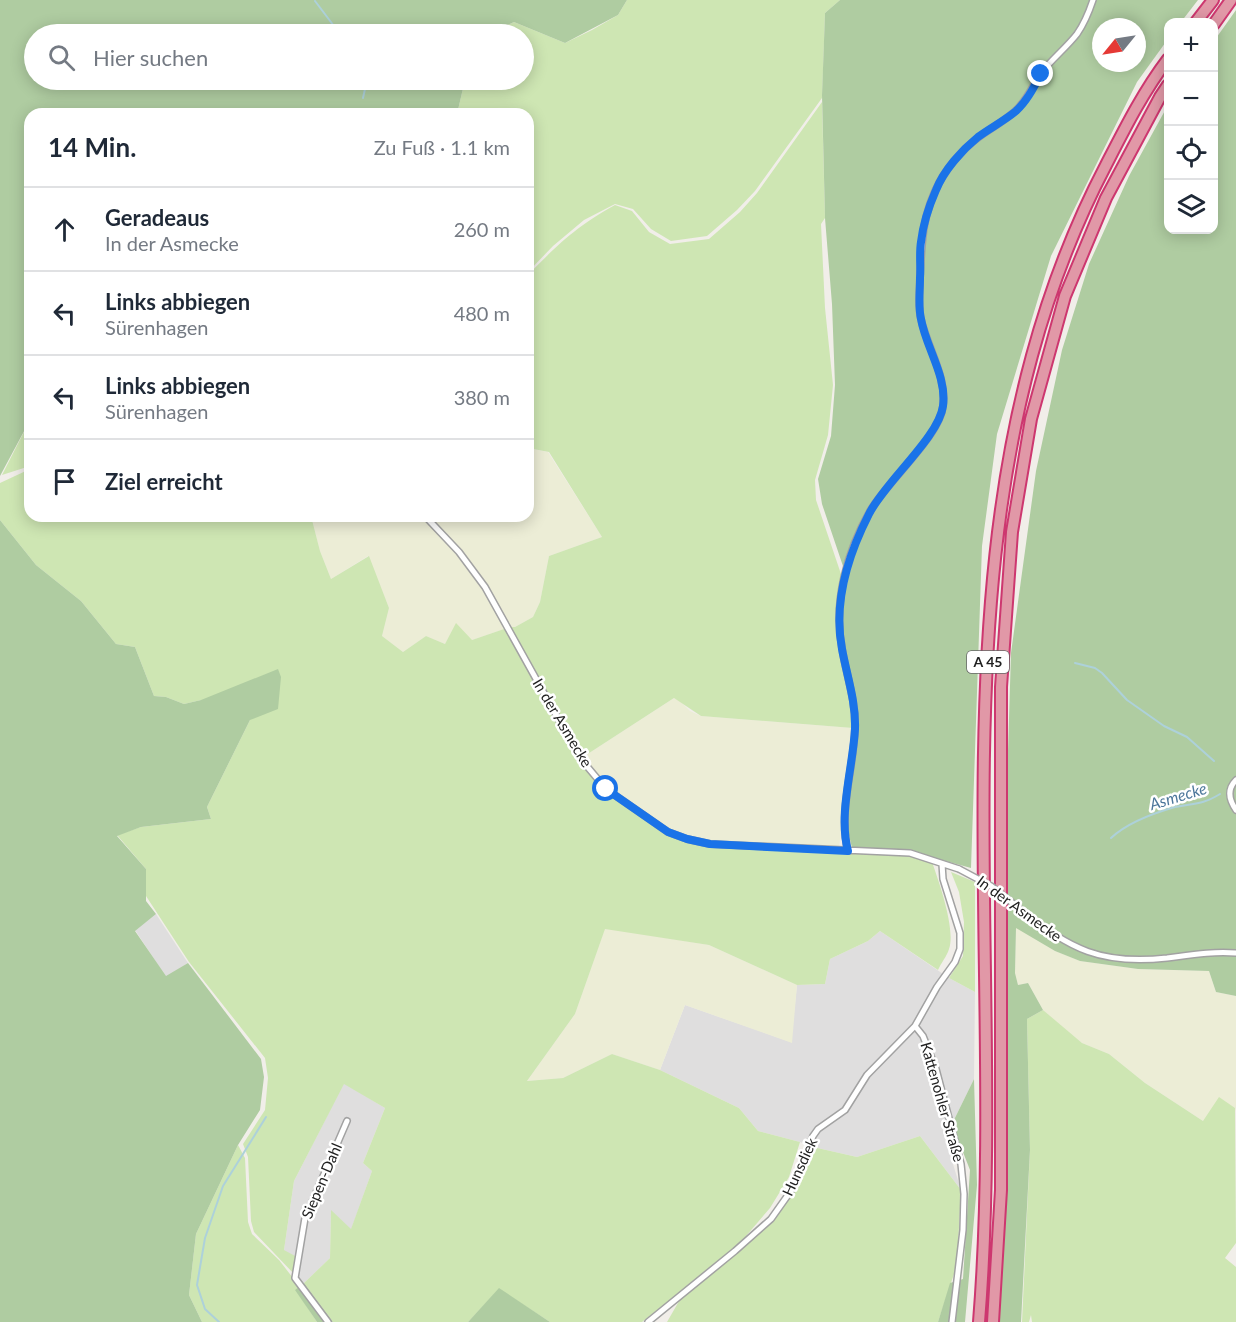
<!DOCTYPE html>
<html lang="de">
<meta charset="utf-8">
<style>
body{margin:0;font-family:Lato,sans-serif;background:#f2f2f3;color:#1f2937}
.controls{position:absolute;right:18px;top:18px;display:grid;overflow:hidden;border-radius:12px;box-shadow:0 3px 15px #0003}
.controls button{width:54px;height:54px;display:grid;place-items:center;padding:0;border:0;border-bottom:2px solid #e0e1e3;background:#fff;color:#1f2937;font:30px sans-serif}
.compass{position:absolute;left:1092px;top:18px;width:54px;height:54px;border-radius:50%;background:#fff;box-shadow:0 3px 15px #0003;rotate:240deg}
.stop{position:absolute;width:18px;height:18px;margin:-14px;border:4px solid #1a73e8;border-radius:50%;background:#fff}
.stop.end{background:#1a73e8;border-color:#fff;box-shadow:0 2px 6px #0008}
.list{margin:0;padding:0;list-style:none}
h2{display:flex;justify-content:space-between;align-items:center;height:78px;margin:0;padding:0 24px;font-size:26px}
h2 small{font-size:20px;font-weight:400;color:#747a83}
.list li{display:grid;grid-template-columns:39px 1fr auto;gap:18px;align-items:center;box-sizing:border-box;height:84px;padding:0 24px;border-top:2px solid #e0e1e3}
.list b{display:block;font-size:22px;white-space:nowrap}
.list p{margin:0;font-size:20px;white-space:nowrap;color:#747a83}
.list em{font-size:20px;font-style:normal;color:#747a83}
.icon{flex:none;width:33px;height:33px;fill:none;stroke:currentColor;stroke-width:2;stroke-linecap:round;stroke-linejoin:round}
.map{position:relative;flex:none;width:1236px;height:1322px;overflow:hidden}
.search{position:absolute;background:#fff;box-shadow:0 3px 15px #0003;left:24px;top:24px;width:510px;height:66px;display:flex;align-items:center;gap:15px;box-sizing:border-box;padding:0 21px;border-radius:33px;color:#747a83;font-size:22px}
.panel{position:absolute;background:#fff;box-shadow:0 3px 15px #0003;left:24px;top:108px;width:510px;height:414px;border-radius:18px}
.map>svg:first-child{display:block}
.residential{fill:#dfdede}
.farmland{fill:#ecedd6}
.grass{fill:#cee6b3}
.forest{fill:#afcca1;fill-rule:evenodd}
.lines{fill:none;stroke-linecap:round;stroke-linejoin:round}
.stream{stroke:#add1da;stroke-width:2}
.minor-casing{stroke:#a2a2a2;stroke-width:8}
.motorway-casing{stroke:#cd376f;stroke-width:14}
.minor{stroke:#fff;stroke-width:5}
.motorway{stroke:#e198a7;stroke-width:10}
.minor-bridge-casing{stroke:#a2a2a2;stroke-width:8;stroke-linecap:butt}
.minor-bridge{stroke:#fff;stroke-width:5}
.route{stroke:#1a73e8;stroke-width:8}
.labels{text-anchor:middle;stroke-width:5;stroke-linejoin:round;paint-order:stroke}
.shield{fill:#fff;stroke:#646464;stroke-width:1.5}
.shield-label{font-size:14px;font-weight:bold;fill:#212121}
.street-label{font-size:15px;fill:#212121;stroke:#fff}
.water-label{font-size:16px;font-style:italic;fill:#4d779b;stroke:#fff}
</style>
<div class="map">
<svg width="1236" height="1322" viewBox="0 0 1236 1322">
<rect width="100%" height="100%" fill="#f1eee9"/>
<path class="residential" d="M156 914 188 963 166 977 135 930Z
M880 931 949 978 975 992 974 1079 952 1124 944 1135 961 1190 920 1136 857 1157 813 1147 800 1142 758 1131 739 1108 660 1070 685 1005 791 1042 797 985 825 984 830 959 868 941Z
M344 1083 385 1108 363 1163 372 1171 351 1230 331 1211 330 1258 302 1285 294 1274 284 1250 294 1181Z"/>
<path class="farmland" d="M528 448 548 452 602 537 549 556 540 602 533 617 515 627H511L472 640 450 636 445 644 426 636 403 652 382 636 389 608 368 556 331 579 320 551 311 516H528Z
M674 698 680 701 690 711 701 716 853 728 839 848 710 842 666 831 633 811 594 773 583 757Z
M1016 927 1055 951 1080 961 1138 969 1209 971 1216 992 1236 996V1111L1235 1108 1203 1121 1145 1083 1109 1054 1082 1043 1059 1025 1043 1010 1028 983 1018 985 1015 973Z
M605 928 709 945 797 985 792 1043 685 1005 660 1070 612 1054 563 1078 527 1081 575 1014Z"/>
<path class="grass" d="M627 0H840L825 13 822 98 755 191 737 210 707 236 671 241 651 229 633 209 615 204 584 220 553 246 528 272V114H457L465 80H524V34H487L514 22 565 43 592 30 618 15Z
M822 102 825 218 821 224 825 308 833 385 828 435 815 480 816 500 842 577 853 728 701 716 674 698 583 757 534 672 511 627H515L533 617 540 602 549 556 602 537 549 452 528 448V275C558 244 577 226 615 205L632 211 649 232 670 244 709 239 740 212 757 193Z
M30 420V466L2 475Z
M30 469V516H311L320 551 331 579 369 556 389 608 382 636 403 652 426 636 445 644 456 623 472 640 507 628 555 720 580 761 605 790 666 834 685 841 710 846 909 856 932 862C939 882 956 930 949 949 947 956 941 963 938 970L880 931 868 941 830 959 825 984 797 985 709 945 605 929 575 1014 527 1081 563 1078 612 1054 660 1070 739 1108 758 1131 800 1142 789 1177 770 1208 734 1250 642 1322H550L499 1289 468 1322H333L304 1283 330 1258 331 1210 351 1229 372 1171 363 1163 385 1108 344 1084 294 1181 284 1250 297 1257 294 1274 254 1232 251 1221 248 1157 243 1144 265 1110 268 1078 265 1058 189 962 146 896V869L117 835 141 827 211 819 207 807 250 720 201 700 184 704 166 697 154 696 135 647 116 644 81 601 36 565 0 520V483Z
M951 872 975 882V992L949 978 963 956 964 922 959 892Z
M1043 1010 1082 1043 1109 1054 1145 1083 1203 1121 1219 1097 1235 1108 1236 1243 1225 1258 1236 1267V1322H1032L1031 1315 1029 1322H1022L1030 1150 1027 1019Z
M920 1136 961 1190 957 1265 938 1322H667L682 1296 773 1222 792 1195 813 1147 857 1157Z
M238 1145 245 1158 248 1222 252 1234 279 1260 300 1287 296 1290 317 1322H202L189 1295 196 1234Z"/>
<path class="forest" d="M0 0H627L618 15 565 43 514 22 487 34H34V80H465L457 114H30V420L0 476Z
M840 0H1198L1181 22H1168V39L1137 82 1051 256 997 434 982 546 971 868 909 851 852 848 846 823 857 728 843 647 841 609 846 575 822 504 818 479 831 436 835 385 832 304 825 218 822 95 825 13ZM1101 27H1137V63H1101Z
M1236 10V996L1216 992 1209 971 1138 969 1080 961 1055 951 1016 928 1015 973 1018 985 1028 983 1043 1010 1027 1019 1030 1150 1021 1322H996L1004 1191 1007 1090 1004 882 1011 653 1036 471 1062 350 1089 264 1129 176 1168 105V230H1214V41Z
M0 520 36 565 81 601 116 644 135 647 154 696 166 697 184 704 201 700 278 669 281 677 278 709 250 720 207 807 211 819 141 827 117 836 146 869V901L156 914 135 931 166 976 188 963 261 1059 264 1077 260 1110 238 1145 196 1234 189 1295 202 1322H0Z
M974 1079 977 1185 965 1322H938L950 1283 963 1279 970 1170 952 1124Z
M304 1283 333 1322H317L295 1290Z
M499 1288 550 1322H468Z"/>
<g class="lines">
<path class="stream" d="M315 1 340 34
M374 80 376 83
M363 98 367 80
M1075 663 1095 668 1102 673 1127 700 1164 726 1187 737 1214 761
M1111 838C1127 823 1154 813 1175 807 1195 803 1202 805 1220 794
M219 1322 205 1309 197 1285 205 1238 223 1186 266 1117"/>
<g class="minor-casing">
<path id="minor" d="M425 516 459 552 485 587 580 758 606 789 668 832 687 839 710 844 910 853 959 869
M1236 780C1227 789 1229 800 1236 810
M848 851C838 812 854 768 855 728 856 700 846 675 842 648 833 602 847 551 870 511 887 482 940 436 943 406 947 379 929 349 922 323 917 308 920 291 920 276 922 242 922 215 939 183 948 166 964 148 979 137 991 128 1003 122 1014 112 1027 101 1032 86 1041 73 1052 59 1066 48 1077 34 1084 24 1089 12 1093 0
M1020 909C1071 950 1101 965 1167 958 1190 955 1213 951 1236 953
M915 1026 923 1036 936 1069 961 1164 964 1194 963 1230 952 1322
M328 1322 295 1278 305 1218 347 1121
M648 1322 735 1251 771 1219 793 1188 813 1136 818 1129 845 1110 867 1075 915 1026 937 987 955 962 960 949V933L943 879 942 864"/>
</g>
<g class="motorway-casing">
<path id="motorway" d="M1196 22 1213 0
M1214 24 1231 0
M979 1322C1010 939 920 521 1106 165 1125 128 1143 92 1168 59
M993 1322 1001 1190V687L1012 532 1031 419 1065 296 1106 198 1160 97 1168 85"/>
</g>
<use href="#minor" class="minor"/>
<use href="#motorway" class="motorway"/>
<g class="minor-bridge-casing">
<path id="minor-bridge" d="M959 869 991 886 1020 909"/>
</g>
<use href="#minor-bridge" class="minor-bridge"/>
</g>
<g class="lines">
<path class="route" d="M606 789 668 832 687 839 710 844 848 851C838 814 853 767 855 729 856 702 847 676 842 649 833 602 848 555 869 514 885 482 939 437 943 406 947 376 926 348 921 319 918 306 920 292 920 278 921 266 919 254 921 242 923 224 929 206 936 190 944 170 962 150 978 137 990 128 1004 121 1016 111 1027 101 1034 87 1041 74"/>
</g>
<g class="labels">
<rect class="shield" x="967" y="651" width="42" height="22" rx="4.5"/>
<g class="shield-label">
<text x="988" y="667">A 45</text>
</g>
<g class="street-label">
<text transform="translate(562 723) rotate(59)" y="5">In der Asmecke</text>
<text transform="translate(1019 909) rotate(36)" y="5">In der Asmecke</text>
<text transform="translate(942 1102) rotate(74)" y="5">Kattenohler Straße</text>
<text transform="translate(800 1167) rotate(-65)" y="5">Hunsdiek</text>
<text transform="translate(322 1181) rotate(-67)" y="5">Siepen-Dahl</text>
</g>
<g class="water-label">
<text transform="translate(1178 796) rotate(-17)" y="6">Asmecke</text>
</g>
</g>
</svg>
<div class="controls">
<button>+</button>
<button>−</button>
<button><svg class="icon" aria-label="locate" viewBox="0 0 24 24"><circle cx="12" cy="12" r="6"/><path d="M12 2v4M12 18v4M2 12h4M18 12h4"/></svg></button>
<button><svg class="icon" aria-label="layers" viewBox="0 0 24 24"><path d="M12 4l9 5-9 5-9-5zM3 14l9 5 9-5"/></svg></button>
</div>
<svg class="compass" viewBox="-18 -18 36 36"><path d="M0-13l5 13h-10z" fill="#e53935"/><path d="M0 13l5-13h-10z" fill="#747a83"/></svg>
<div class="stop" style="left:606px;top:789px"></div>
<div class="stop end" style="left:1041px;top:74px"></div>
<div class="search"><svg class="icon" aria-label="search" viewBox="0 0 24 24"><circle cx="10" cy="10" r="6"/><path d="M15 15l6 6"/></svg>Hier suchen</div>
<section class="panel">
<h2>14 Min.<small>Zu Fuß · 1.1 km</small></h2>
<ul class="list">
<li><svg class="icon" aria-label="ahead" viewBox="0 0 24 24"><path d="M12 20V5M6 11l6-6 6 6"/></svg><div><b>Geradeaus</b><p>In der Asmecke</p></div><em>260 m</em></li>
<li><svg class="icon" aria-label="left" viewBox="0 0 24 24"><path d="M17 20v-9H6M10 6l-5 5 5 5"/></svg><div><b>Links abbiegen</b><p>Sürenhagen</p></div><em>480 m</em></li>
<li><svg class="icon" aria-label="left" viewBox="0 0 24 24"><path d="M17 20v-9H6M10 6l-5 5 5 5"/></svg><div><b>Links abbiegen</b><p>Sürenhagen</p></div><em>380 m</em></li>
<li><svg class="icon" aria-label="arrive" viewBox="0 0 24 24"><path d="M6 21V4h12l-3 4 3 4H6"/></svg><div><b>Ziel erreicht</b></div></li>
</ul>
</section>
</div>
